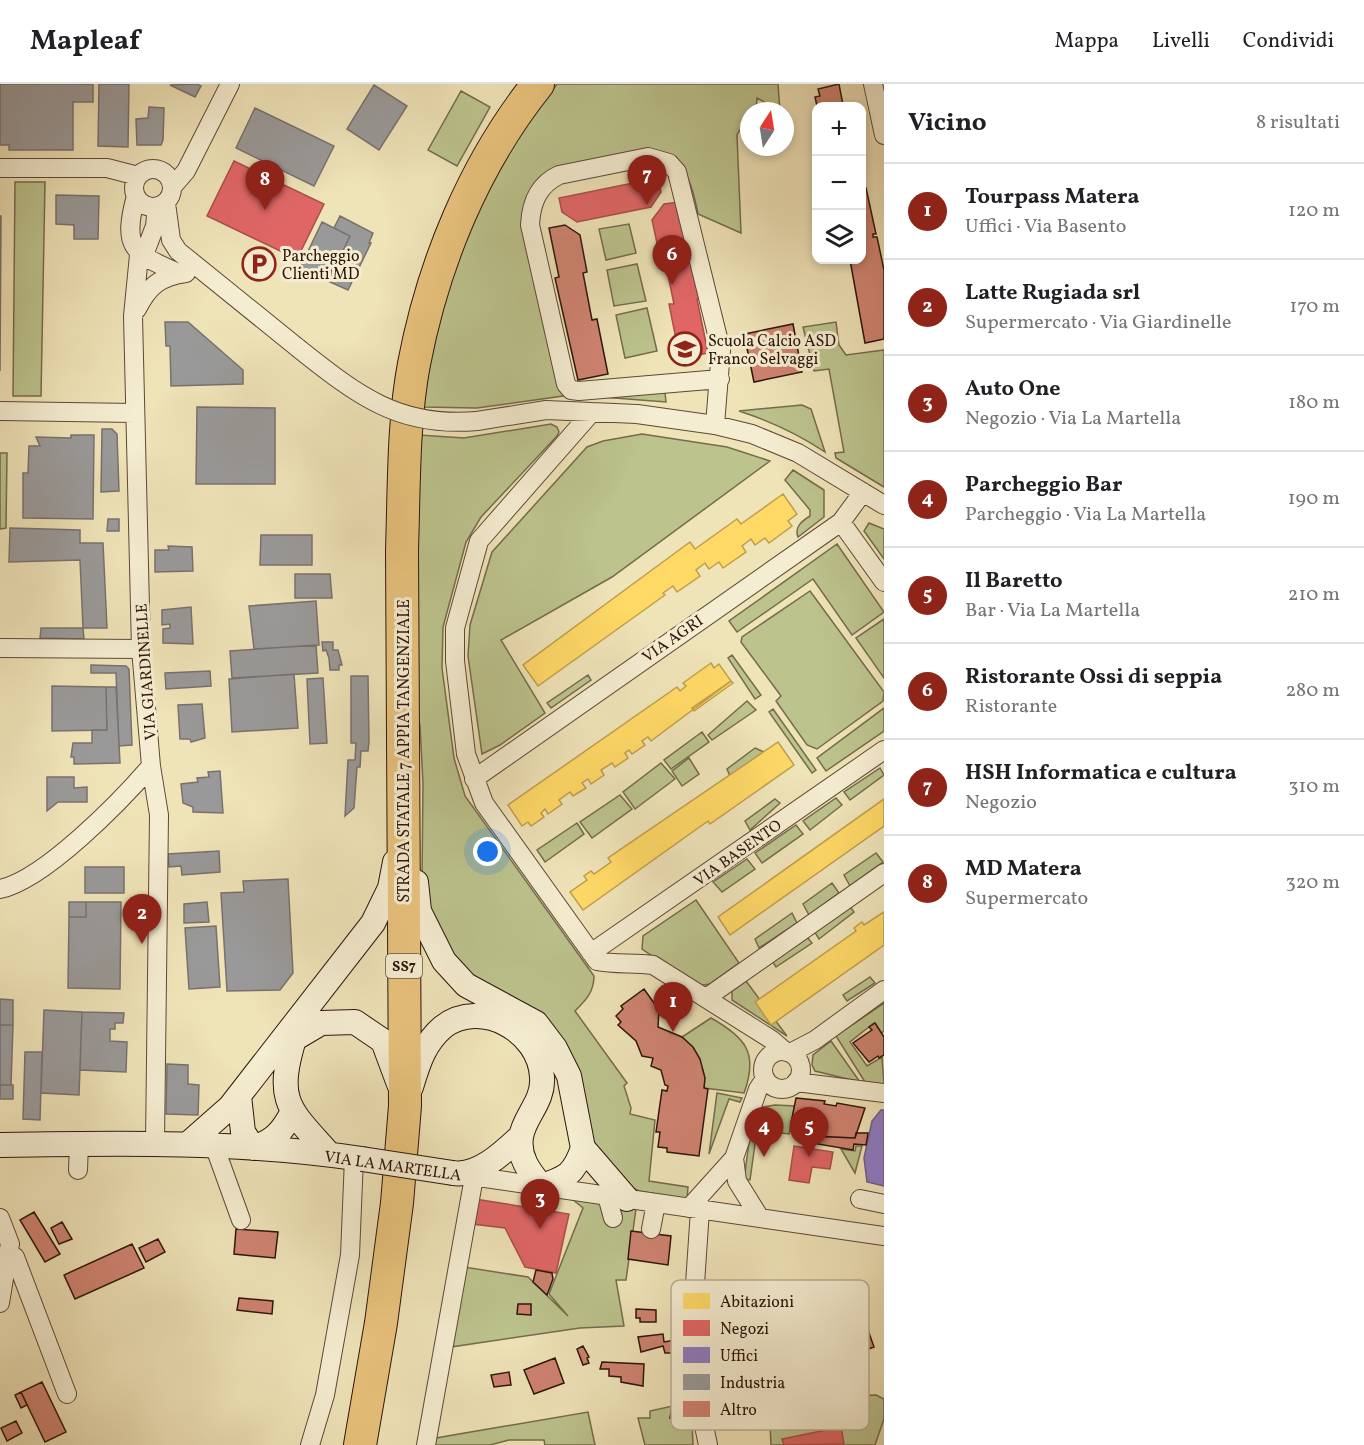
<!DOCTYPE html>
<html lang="it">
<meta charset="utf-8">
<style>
body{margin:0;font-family:Vollkorn,serif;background:#f6f6f6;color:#202124}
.controls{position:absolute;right:18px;top:18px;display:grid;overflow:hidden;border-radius:12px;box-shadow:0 3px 9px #0003}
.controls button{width:54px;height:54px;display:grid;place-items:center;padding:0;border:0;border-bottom:2px solid #e0e0e0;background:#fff;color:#202124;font:30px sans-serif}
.compass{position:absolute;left:740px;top:18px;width:54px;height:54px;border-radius:50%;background:#fff;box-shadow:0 3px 9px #0003;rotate:12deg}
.you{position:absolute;left:488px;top:768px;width:21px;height:21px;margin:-15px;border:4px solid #fff;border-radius:50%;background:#1a73e8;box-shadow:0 0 0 9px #1a73e833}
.badge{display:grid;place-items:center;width:39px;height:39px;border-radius:50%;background:#8f2418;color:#fff;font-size:20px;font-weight:700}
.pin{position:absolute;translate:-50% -50px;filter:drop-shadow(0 2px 3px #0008)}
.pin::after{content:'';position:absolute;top:32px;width:21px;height:18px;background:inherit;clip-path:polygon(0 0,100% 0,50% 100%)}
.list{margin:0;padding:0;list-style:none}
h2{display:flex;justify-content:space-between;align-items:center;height:78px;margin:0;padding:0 24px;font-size:26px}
h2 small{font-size:20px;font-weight:400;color:#757577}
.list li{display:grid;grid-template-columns:39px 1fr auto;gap:18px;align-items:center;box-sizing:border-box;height:96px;padding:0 24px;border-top:2px solid #e0e0e0}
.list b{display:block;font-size:22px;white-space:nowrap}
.list p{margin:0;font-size:20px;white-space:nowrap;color:#757577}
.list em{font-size:20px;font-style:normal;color:#757577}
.icon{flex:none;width:33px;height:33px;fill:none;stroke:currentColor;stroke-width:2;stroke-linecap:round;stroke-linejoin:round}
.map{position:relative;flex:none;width:884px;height:1361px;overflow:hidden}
header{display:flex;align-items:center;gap:36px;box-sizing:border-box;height:84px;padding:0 30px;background:#fff;border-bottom:2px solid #e0e0e0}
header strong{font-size:28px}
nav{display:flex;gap:33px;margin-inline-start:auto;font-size:21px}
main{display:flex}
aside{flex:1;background:#fff}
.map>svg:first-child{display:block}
.green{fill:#bcc38d;stroke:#746c4c;stroke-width:1.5}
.homes{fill:#ffd966;stroke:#c09e4b;stroke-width:1.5}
.shops{fill:#e06666;stroke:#aa4e4b;stroke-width:1.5}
.offices{fill:#8e7cc3;stroke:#715d8c;stroke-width:1.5}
.industry{fill:#999;stroke:#78716e;stroke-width:1.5}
.building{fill:#cf8371;stroke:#2c150b;stroke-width:1.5}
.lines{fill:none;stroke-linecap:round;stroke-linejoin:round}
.street-casing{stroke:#5d4836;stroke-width:20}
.secondary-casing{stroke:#2c150b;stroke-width:26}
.highway-casing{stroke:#2c150b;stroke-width:34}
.street{stroke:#f5edd1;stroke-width:18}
.secondary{stroke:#f5edd1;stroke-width:24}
.highway{stroke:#e8c27c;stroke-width:32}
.street-bridge-casing{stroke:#5d4836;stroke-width:20;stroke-linecap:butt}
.secondary-bridge-casing{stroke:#2c150b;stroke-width:26;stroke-linecap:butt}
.street-bridge{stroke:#f5edd1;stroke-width:18}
.secondary-bridge{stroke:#f5edd1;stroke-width:24}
.labels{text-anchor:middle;stroke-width:6;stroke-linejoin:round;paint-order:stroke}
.shield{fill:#f5edd1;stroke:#685646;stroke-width:1.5}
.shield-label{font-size:15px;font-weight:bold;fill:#2c150b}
.poi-label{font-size:16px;fill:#2c150b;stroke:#f5edd1;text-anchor:start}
.street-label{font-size:16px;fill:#2c150b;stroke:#f5edd1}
.key{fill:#f5edd1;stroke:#b9ac96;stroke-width:1.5}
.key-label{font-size:16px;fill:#2c150b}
</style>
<header>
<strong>Mapleaf</strong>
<nav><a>Mappa</a><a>Livelli</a><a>Condividi</a></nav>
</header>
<main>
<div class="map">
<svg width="884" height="1361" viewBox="0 0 884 1361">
<rect width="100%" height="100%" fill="#efe3b8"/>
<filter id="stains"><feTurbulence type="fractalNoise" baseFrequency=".00333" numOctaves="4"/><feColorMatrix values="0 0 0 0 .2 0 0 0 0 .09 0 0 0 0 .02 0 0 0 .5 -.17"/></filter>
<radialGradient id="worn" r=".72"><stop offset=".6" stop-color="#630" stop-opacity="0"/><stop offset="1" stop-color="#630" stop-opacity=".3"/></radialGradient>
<path class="green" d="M557 0H778L780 27 757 14 756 27H749V36L746 35 737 51 741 149 698 130C692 99 685 72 649 65L561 84 531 115 570 311 477 324 422 323 439 225 486 106 522 46Z
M461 7 490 23 457 82 428 66Z
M15 98H45L41 312H13Z
M629 140 636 169 606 176 599 145Z
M637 180 646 217 614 222 607 186Z
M647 224 657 267 625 274 616 231Z
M836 238 839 261 846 271 884 266V403L836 374 835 369 844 368 829 285 814 287 803 243Z
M652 301 665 309 666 318 588 312Z
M802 321 811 325 825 368C798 350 770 337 739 327Z
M551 340 557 343 559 348 557 352 481 433 466 458 443 543 442 584 454 674 465 712 594 892C594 908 586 916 575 927L627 999 624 1002 631 1024 630 1030 655 1036 649 1097 688 1103 687 1115 639 1107 614 1095 599 1077 582 1021 488 906 444 868 422 798 423 699 420 642 415 614 416 422 419 351 464 354Z
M642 350 727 363 770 377 612 493 501 556 545 629 500 661 482 670 468 572 470 541 492 468 587 363 603 357Z
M0 369H7L6 444 0 445Z
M793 386 824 406V433L798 453C794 443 802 437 810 432V426L785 396Z
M869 439 884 445V475L864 447Z
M837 460 884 528 852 551 813 495 737 548 729 537Z
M810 507 884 608 883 617 817 665 807 661 776 617 781 612 741 558 742 553Z
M884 535V594L856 554Z
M732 571 761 611 755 615 728 574Z
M588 591 591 596 551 624 547 619Z
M747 617 756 626 712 656 708 651Z
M884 624V647L826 687 817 674Z
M773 625 816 686 812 689 769 628Z
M702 648 709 658 671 685 664 676Z
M755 664 764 668 730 692 727 685Z
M689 674 699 690 682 702 672 687Z
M661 679 675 695 635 725 623 708Z
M880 684 884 691 850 716 844 708Z
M620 711 632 725 592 754 580 738Z
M836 714 842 721 810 746 803 737Z
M775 715 780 719 750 746 745 737Z
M577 739 584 750 545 778 537 766Z
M796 741 803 750 762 779 755 769Z
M876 769 883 778 850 802 844 791Z
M747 775 755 785 722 808 713 798Z
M832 799 839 809 809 831 803 820Z
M696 816 739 879 710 900 697 902 642 865 643 852Z
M849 821 854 828 819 855 814 847Z
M792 829 797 839 759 864 755 855Z
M807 853 812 859 776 883 772 877Z
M870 893 875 899 847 917 843 911Z
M746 897 787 952 732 916V907Z
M667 907 684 923 675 932 658 910Z
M884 919V947L881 949 874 939 850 958 867 982 882 973 884 1001 865 998 836 952Z
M711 934C745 953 759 969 744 1009L704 1004C707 983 695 969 682 953Z
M831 957 860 998 815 987 812 981 813 971Z
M717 1009 742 1014 740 1018 729 1015 709 1070Z
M775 1021 795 1022 789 1050 757 1046 750 1096 744 1095C748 1071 748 1043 763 1023Z
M856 1062H862L855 1089 841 1065 855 1067Z
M572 1115 636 1125 626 1196H616L624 1242 580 1244 444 1264 464 1183 528 1193 568 1232 549 1210 583 1124Z
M876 1311 884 1315V1335L875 1361H771L769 1316Z
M691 1318 693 1361H645L638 1334H650V1327Z
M588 1328 595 1361H545L544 1356H509L490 1361H434L436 1354Z"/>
<path class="homes" d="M783 410 797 430 788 437 792 442 769 459 765 454 755 461 751 455 742 462 746 468 723 484 719 478 709 485 705 479 696 486 700 492 677 508 673 502 663 509 665 511 538 602 523 581 690 458 695 465 737 435 741 440Z
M711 579 714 584 719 580 731 597 651 657 648 653 642 657 645 661 632 670 629 666 625 669 628 674 615 683 612 679 601 686 604 691 591 700 588 695 582 699 586 704 573 712 570 708 559 716 562 720 548 730 545 725 541 729 544 733 531 742 528 738 522 742 508 721 677 603 680 607 686 602 683 599Z
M731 597 733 599 694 627 692 624Z
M778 658 794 681 710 740 708 737 583 826 570 808 587 796 584 792 591 787 594 790 611 778 608 774Z
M884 715V742L730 851 718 833Z
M884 828V861L771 941 755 918 856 847 854 844 862 838 864 841Z"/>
<path class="shops" d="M234 77 324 120 297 175 207 132Z
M658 94 661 108 651 123 577 138 562 128 559 114Z
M679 118 702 214 697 215 708 269 680 275 669 220H674L664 172 660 173 652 136 664 120Z
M794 1062 833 1068 830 1085 812 1083 809 1099 789 1096Z
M475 1115 569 1130 556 1189 525 1183 505 1144 472 1140Z
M841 1343 844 1360 784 1361 782 1355Z"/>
<path class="offices" d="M881 1026H884V1102L867 1098 864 1074 872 1037Z"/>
<path class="industry" d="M0 0H93V18H73V66H9V61H0Z
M99 0H129L128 63 98 62Z
M197 0 201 2 195 13 170 1Z
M374 1 407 22 379 66 347 45Z
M149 23 164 24 163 56 161 61H137L136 35 148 34Z
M255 24 334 62 314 102 236 64Z
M56 111 99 112 98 155H74V141L56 140Z
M0 132H1L0 287Z
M340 132 373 149 369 159H371L348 206 328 197 336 174 339 175 350 152 334 144Z
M322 138 350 152 339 175 336 174 328 197 300 184Z
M165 238H188L243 286V300L171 302 170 262H166Z
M197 323 275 324V400H196Z
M102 345H112L117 350 119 407 101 408Z
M71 351H94L93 435 23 434V389H28L29 362H40L36 353 71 354Z
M108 435H119V447H107Z
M10 444 80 446V459H103L107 544H83L80 476 9 478Z
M261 451H312V481H260Z
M168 462 192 463 193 487 155 488V466H169Z
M295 490H330L332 514H295Z
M316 517 319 561 254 565 249 522Z
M191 523 193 560 163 559V545L170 544V540L162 541V526Z
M41 544H83L84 555 40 554Z
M322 558H333V566H338L342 581H339V586H330L329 574 326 566 323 567Z
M316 561 318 589 232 594 230 567Z
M91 581 126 582 129 585 132 661 119 662 116 589H91Z
M210 587 211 602 166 605 165 589Z
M294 590 298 644 232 648 229 595Z
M351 592H368L369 658 368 667H361L360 683H357L354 724 345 732 348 676H355L356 659H351Z
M323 594 327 659 310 660 307 595Z
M52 602 106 603 107 646 52 647Z
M106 603H116L120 679 74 680V673H71L73 659H92V646H107Z
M202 620 205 654 191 658 190 655H180L178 621Z
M220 687 223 729 193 728V723L183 719 181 700 198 698 197 694 209 693 208 688Z
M47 693H74V704L87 703V718H58L47 727Z
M219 767 220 788 182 791 181 782 169 783 168 770Z
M85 783H124V809H85Z
M288 795 293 889 280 906 227 907 221 809 244 808 243 797Z
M69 818H86V833H69Z
M86 818H121L120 905 68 904 69 833H86Z
M207 818 209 838 184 839V820Z
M216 842 220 903 189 905 185 844Z
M0 915 13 916V941H0Z
M44 926 82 928 79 1011 41 1009Z
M82 928 124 929 123 939H115V945H110V957L127 958 126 988 80 986Z
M0 941H13L11 1001H0Z
M25 968H42L40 1036 23 1035Z
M167 980 188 981V1000L199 1001 198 1031 166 1030Z
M0 1001H13V1015H0Z"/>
<path class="building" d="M839 0 843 21 848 20V22H817L815 13 820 12 818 5Z
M863 101V105L866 104 876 150H873V153H877L884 186V255L865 259 850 176H862Z
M565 141 580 151 587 188 583 189 592 236 597 235 608 290 578 296 555 194 559 193 549 144Z
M793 240 802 288 754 298 744 250Z
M644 905 659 926 658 943 682 953 693 963 700 975 705 994 704 1004 708 1005 699 1072 667 1068V1064L658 1063 660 1048H656L662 1006 667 1007 668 1002 665 1001 661 986 651 982 653 974 642 972 636 957 618 941 621 938 616 932 623 925 621 922Z
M875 939 884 953V971L879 974 878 972 869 978 853 959 872 946 869 943Z
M796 1014 825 1017 824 1020 836 1022 837 1019 865 1024 855 1054 794 1051V1040L791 1039Z
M856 1049H868L866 1061 854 1060 853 1066 806 1058 807 1052 855 1054Z
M34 1128 60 1170 45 1178 20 1136Z
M62 1138 72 1155 59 1160 51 1144Z
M236 1145 278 1148 275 1174 234 1170Z
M631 1147 671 1152 668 1181 628 1175Z
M158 1155 165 1168 146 1178 139 1164Z
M132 1160 144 1184 75 1215 64 1191Z
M536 1186 552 1189 553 1195 547 1211 533 1198Z
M239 1214 273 1217 272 1230 237 1226Z
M518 1220H531V1231L517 1230Z
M636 1225 656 1226V1238H640V1234H636Z
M861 1226 874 1263 863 1267 853 1243 850 1244 846 1235Z
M663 1250 664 1258 676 1256V1269H665L663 1262 641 1268 638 1253Z
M583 1262 589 1273 587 1274 589 1279 583 1281 577 1265Z
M555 1274 564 1299 534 1310 524 1286Z
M602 1278 644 1280 643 1302 621 1298V1293L609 1292V1285H600Z
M509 1288 511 1301 494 1303 491 1291Z
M42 1298 66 1348 45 1358 21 1308Z
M21 1308 27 1321 21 1324 15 1311Z
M683 1320 686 1323 687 1331 670 1334 672 1322Z
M16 1337 22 1349 7 1357 1 1344Z"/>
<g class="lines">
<g class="street-casing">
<path id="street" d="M873 0 884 51
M0 84H107L138 92
M134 104a19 19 0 1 1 38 0a19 19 0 1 1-38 0Z
M173 102 186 87 230 0
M136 112C121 167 135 169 180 190
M166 119 171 156 178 167 298 264
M137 225C148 203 160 192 186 189
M0 327 135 329
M592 328 479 457 455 544V577L466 670 484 719 597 877C615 881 634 878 653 881L772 956 786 968
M477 337 546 326 637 330 715 341 752 350 798 369 884 421
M715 341 721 266 677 88 669 79 648 73 559 91C538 101 531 119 530 141L566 300 571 306 579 307 720 295
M841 438 884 498
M0 564 141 565
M474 695 841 438 863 408
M0 805C44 796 121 717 151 682
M591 869 884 666
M706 914 884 789
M763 986a19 19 0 1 1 38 0a19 19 0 1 1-38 0Z
M790 969 815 956 884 906
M796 998 884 1009
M155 1058 159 731 151 682 141 565 133 232 139 171 147 163 155 142 157 123
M214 1061 241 1136
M734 1074 737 1097 760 1134
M78 1086 79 1060
M464 1091 884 1152
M607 1112 613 1134
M860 1115 884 1120
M689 1124 734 1074 758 1005 765 994
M700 1126 695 1200 696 1304 708 1361
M0 1134 10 1160 8 1170 15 1173 67 1310
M651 1145 656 1119
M0 1219 8 1170
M310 1361 325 1311 350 1171 354 1074
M426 1361 474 1093"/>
</g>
<g class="secondary-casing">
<path id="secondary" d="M416 798 419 827 444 877 466 901 536 939 555 964 569 992 583 1064 627 1115
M411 1003C418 980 424 959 443 943 481 914 540 947 542 993 544 1018 524 1032 521 1053 518 1073 529 1087 541 1102 567 1094 574 1090 583 1064
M239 1012 243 1048 253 1064C274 1057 282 1048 292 1029
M188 1060 230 1023 373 839 390 804 395 778
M0 1061C121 1059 242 1057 362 1075
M329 1070C289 1025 275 1018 294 955L321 939 355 938 383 957 399 1000
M453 1089C478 1093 504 1068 521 1052"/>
</g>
<g class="highway-casing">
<path id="highway" d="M360 1361 381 1239 397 1119 405 1022 402 466C404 407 403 337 414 280 433 180 474 80 538 0"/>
</g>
<use href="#street" class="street"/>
<use href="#secondary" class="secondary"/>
<use href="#highway" class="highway"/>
<g class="street-bridge-casing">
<path id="street-bridge" d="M298 264C356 310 398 344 477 337"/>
</g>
<g class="secondary-bridge-casing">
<path id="secondary-bridge" d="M362 1075 453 1089"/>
</g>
<use href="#street-bridge" class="street-bridge"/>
<use href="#secondary-bridge" class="secondary-bridge"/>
</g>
<defs>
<g id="parking-ring" transform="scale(1.725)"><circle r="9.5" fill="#f5edd1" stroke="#8f2418" stroke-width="1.5"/><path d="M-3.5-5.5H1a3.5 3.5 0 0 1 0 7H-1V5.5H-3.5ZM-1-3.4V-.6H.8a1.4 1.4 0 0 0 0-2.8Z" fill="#8f2418"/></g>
<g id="school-ring" transform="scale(1.725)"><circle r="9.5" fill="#f5edd1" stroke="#8f2418" stroke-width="1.5"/><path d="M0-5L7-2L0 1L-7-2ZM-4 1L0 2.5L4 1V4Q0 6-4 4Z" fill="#8f2418"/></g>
</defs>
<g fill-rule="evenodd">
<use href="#parking-ring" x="259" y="180"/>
<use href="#school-ring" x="685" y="265"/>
</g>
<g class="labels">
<rect class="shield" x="386" y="870" width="36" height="24" rx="4.5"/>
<g class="shield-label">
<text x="404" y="887">SS7</text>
</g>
<g class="poi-label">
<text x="282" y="177">Parcheggio<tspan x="282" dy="18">Clienti MD</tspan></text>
<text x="708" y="262">Scuola Calcio ASD<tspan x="708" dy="18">Franco Selvaggi</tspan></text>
</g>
<g class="street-label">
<text transform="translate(672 554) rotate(-35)" y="6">VIA AGRI</text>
<text transform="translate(145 588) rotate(-94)" y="6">VIA GIARDINELLE</text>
<text transform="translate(403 667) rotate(-90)" y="6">STRADA STATALE 7 APPIA TANGENZIALE</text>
<text transform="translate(737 768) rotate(-35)" y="6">VIA BASENTO</text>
<text transform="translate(393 1081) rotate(8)" y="6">VIA LA MARTELLA</text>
</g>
</g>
<rect x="671" y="1196" width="198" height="150" rx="9" class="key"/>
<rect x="683" y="1209" width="27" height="16" fill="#ffd966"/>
<rect x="683" y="1236" width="27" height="16" fill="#e06666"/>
<rect x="683" y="1263" width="27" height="16" fill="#8e7cc3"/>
<rect x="683" y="1290" width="27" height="16" fill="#999"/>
<rect x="683" y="1317" width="27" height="16" fill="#cf8371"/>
<g class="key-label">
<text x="720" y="1223">Abitazioni</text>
<text x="720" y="1250">Negozi</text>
<text x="720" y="1277">Uffici</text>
<text x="720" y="1304">Industria</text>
<text x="720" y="1331">Altro</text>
</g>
<rect width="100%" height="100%" filter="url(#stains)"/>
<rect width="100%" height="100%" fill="url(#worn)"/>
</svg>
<div class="controls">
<button>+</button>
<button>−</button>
<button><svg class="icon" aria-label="layers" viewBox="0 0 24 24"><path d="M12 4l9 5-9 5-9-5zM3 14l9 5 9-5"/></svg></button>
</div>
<svg class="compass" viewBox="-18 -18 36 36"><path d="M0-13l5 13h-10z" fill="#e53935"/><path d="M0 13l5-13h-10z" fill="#757577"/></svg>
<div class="you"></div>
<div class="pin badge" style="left:673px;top:948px">1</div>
<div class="pin badge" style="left:142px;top:860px">2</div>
<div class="pin badge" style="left:540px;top:1145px">3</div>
<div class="pin badge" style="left:764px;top:1073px">4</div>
<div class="pin badge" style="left:809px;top:1073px">5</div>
<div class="pin badge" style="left:672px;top:201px">6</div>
<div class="pin badge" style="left:647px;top:121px">7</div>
<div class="pin badge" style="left:265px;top:126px">8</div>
</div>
<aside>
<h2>Vicino<small>8 risultati</small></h2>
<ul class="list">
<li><span class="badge">1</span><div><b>Tourpass Matera</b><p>Uffici · Via Basento</p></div><em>120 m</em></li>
<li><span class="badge">2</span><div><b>Latte Rugiada srl</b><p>Supermercato · Via Giardinelle</p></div><em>170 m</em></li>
<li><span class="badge">3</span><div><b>Auto One</b><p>Negozio · Via La Martella</p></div><em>180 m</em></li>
<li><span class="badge">4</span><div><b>Parcheggio Bar</b><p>Parcheggio · Via La Martella</p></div><em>190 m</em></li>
<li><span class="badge">5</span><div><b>Il Baretto</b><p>Bar · Via La Martella</p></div><em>210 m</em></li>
<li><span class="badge">6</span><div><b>Ristorante Ossi di seppia</b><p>Ristorante</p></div><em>280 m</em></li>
<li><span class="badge">7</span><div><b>HSH Informatica e cultura</b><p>Negozio</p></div><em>310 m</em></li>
<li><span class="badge">8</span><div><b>MD Matera</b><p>Supermercato</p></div><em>320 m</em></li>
</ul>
</aside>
</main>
